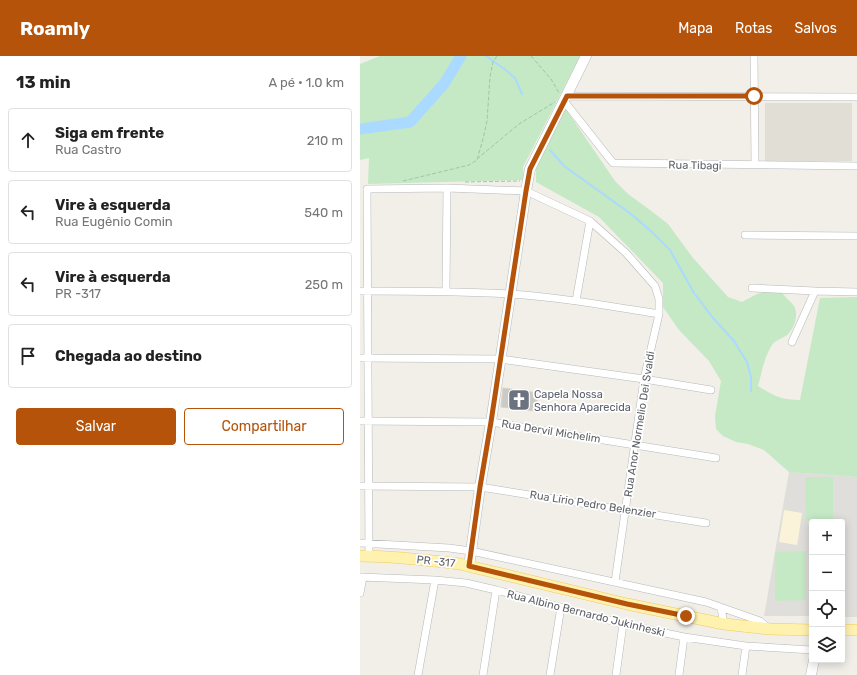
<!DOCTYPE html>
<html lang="pt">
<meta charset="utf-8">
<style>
body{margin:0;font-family:Rubik,sans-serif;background:#f2f2f2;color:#222}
.controls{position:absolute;right:12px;bottom:12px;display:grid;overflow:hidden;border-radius:4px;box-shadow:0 2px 10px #0003}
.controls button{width:36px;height:36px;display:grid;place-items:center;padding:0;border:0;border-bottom:1px solid #e0e0e0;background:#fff;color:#222;font:20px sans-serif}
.stop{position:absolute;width:12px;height:12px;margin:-9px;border:3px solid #b45309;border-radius:50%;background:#fff}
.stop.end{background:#b45309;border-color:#fff;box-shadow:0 1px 4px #0008}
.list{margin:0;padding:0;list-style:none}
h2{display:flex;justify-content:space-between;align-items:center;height:52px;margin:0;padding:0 16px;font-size:17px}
h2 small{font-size:13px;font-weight:400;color:#767676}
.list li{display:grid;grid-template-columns:26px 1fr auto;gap:12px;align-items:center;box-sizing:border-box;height:64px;margin:0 8px 8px;padding:0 8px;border:1px solid #e0e0e0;border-radius:4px}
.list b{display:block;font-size:15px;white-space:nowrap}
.list p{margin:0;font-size:13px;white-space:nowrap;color:#767676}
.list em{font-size:13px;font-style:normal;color:#767676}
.actions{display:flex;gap:8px;padding:12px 16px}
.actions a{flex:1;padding:9px 0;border:1px solid #b45309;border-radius:4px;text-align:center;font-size:14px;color:#b45309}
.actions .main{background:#b45309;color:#fff}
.icon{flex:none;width:22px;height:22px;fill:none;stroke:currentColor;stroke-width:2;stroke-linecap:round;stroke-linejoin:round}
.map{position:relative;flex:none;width:497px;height:619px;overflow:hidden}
header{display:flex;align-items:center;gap:24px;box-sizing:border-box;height:56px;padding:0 20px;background:#b45309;color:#fff}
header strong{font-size:19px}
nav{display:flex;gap:22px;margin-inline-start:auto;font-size:14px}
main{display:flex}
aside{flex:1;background:#fff}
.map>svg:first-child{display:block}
.industrial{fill:#e0deda}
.education{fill:#e1ded6}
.green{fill:#c5e8c5}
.sand{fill:#fbf3d9}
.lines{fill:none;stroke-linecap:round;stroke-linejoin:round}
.stream{stroke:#aadaff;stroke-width:2}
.river{stroke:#aadaff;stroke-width:11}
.building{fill:#cccac5;stroke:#d6d1c6}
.street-casing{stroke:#b5b8bc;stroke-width:8}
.secondary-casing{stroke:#b6babf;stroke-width:11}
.primary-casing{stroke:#f2c960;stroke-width:12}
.path{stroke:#9cc7a9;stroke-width:1;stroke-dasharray:4 2;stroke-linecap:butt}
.street{stroke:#fff;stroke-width:7}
.secondary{stroke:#fff;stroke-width:10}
.primary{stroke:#fff2af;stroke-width:11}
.route{stroke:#b45309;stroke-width:5}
.labels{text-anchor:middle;stroke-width:3.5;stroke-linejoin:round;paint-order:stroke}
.street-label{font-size:11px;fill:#5f6368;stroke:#fff}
.worship-label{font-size:11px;fill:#5b616d;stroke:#fff;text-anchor:start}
</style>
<header>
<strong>Roamly</strong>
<nav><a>Mapa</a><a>Rotas</a><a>Salvos</a></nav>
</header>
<main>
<aside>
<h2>13 min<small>A pé · 1.0 km</small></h2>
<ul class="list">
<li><svg class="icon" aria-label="ahead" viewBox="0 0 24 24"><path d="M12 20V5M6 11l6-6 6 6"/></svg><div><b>Siga em frente</b><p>Rua Castro</p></div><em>210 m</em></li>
<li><svg class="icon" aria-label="left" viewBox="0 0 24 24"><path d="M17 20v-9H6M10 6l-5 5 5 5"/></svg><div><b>Vire à esquerda</b><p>Rua Eugênio Comin</p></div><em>540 m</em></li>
<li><svg class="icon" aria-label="left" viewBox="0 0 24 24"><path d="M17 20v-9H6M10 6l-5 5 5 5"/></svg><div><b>Vire à esquerda</b><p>PR -317</p></div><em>250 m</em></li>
<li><svg class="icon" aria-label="arrive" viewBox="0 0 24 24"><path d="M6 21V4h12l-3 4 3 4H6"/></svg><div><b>Chegada ao destino</b></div></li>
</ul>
<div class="actions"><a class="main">Salvar</a><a>Compartilhar</a></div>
</aside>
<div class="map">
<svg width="497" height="619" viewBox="0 0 497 619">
<rect width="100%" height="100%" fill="#f1efe8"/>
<path class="industrial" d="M429 416 497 421V561H482V466H452V560H404L415 496Z"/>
<path class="education" d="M405 47H492V105H405Z"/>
<path class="green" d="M20 0H220L163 111 164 124 8 128 9 102 0 104V8Z
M205 52 255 125 268 138 290 154 308 168 333 202 368 241 382 246 397 238 407 235 422 237C424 240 433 248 434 250 439 259 434 273 427 279 422 283 415 284 412 289 404 301 402 316 398 330 414 340 421 344 440 344L460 242 497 241V421L429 416 404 394 388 388 376 386 363 380 356 373 355 360 361 325 349 305 319 274 303 251V227L239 161 176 126V110Z
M445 421H473V465H446Z
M446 495V544L415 545V496Z"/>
<path class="sand" d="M424 454 442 457 437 489 419 486Z"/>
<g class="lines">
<path class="stream" d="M126 0 147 15 155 22 162 38
M190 94 204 110 271 158 293 177 310 194 334 237 353 262 374 285 387 306 391 321V335"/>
<path class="river" d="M0 73 50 66 84 28 101 0"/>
</g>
<path class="building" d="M143 332 178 337 176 355 141 351Z"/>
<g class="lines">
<g class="street-casing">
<path id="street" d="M394 0 395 109
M207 40 497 41
M204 45 253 107 497 110
M385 179 497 180
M392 232 455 235
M0 235C50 235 99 235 149 238 199 241 249 250 299 258
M86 235 87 132
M216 245 230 165
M432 286 455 235 497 236
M0 302 140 303 284 323 351 334
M0 365 131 366 356 402
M0 430 120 431 346 467
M0 487 89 492 111 495 346 546 400 565 408 572
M9 500 7 133 87 132 166 135 230 165 266 197 295 230 299 243V258L284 323 255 526
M0 521 75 524 106 527 136 534 263 568 324 581 386 590 452 594
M0 537 3 521
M361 552 364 568
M58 619 75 524
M123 619 136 534
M190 619 201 551
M256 619 263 568
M319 619 324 581
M382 619 386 590"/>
</g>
<g class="secondary-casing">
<path id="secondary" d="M109 510 120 431 131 366 166 135 170 113 226 0
M451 619 454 604"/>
</g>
<g class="primary-casing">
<path id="primary" d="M0 500C34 500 67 504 100 508L267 548 364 568 410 573 452 574
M482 574H497"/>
</g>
<path class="path" d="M171 0 191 23 199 37
M117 103 159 68 195 46
M43 125 109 109 117 104 123 83 127 65 130 21 133 6 137 0
M105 126 160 125"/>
<use href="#street" class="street"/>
<use href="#secondary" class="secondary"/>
<use href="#primary" class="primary"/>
</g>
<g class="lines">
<path class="route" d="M326 560 267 548 109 510 120 431 131 366 166 135 170 113 207 40H394"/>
</g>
<defs>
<g id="church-square" transform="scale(1.15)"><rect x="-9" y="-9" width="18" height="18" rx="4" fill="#6b7280" stroke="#fff"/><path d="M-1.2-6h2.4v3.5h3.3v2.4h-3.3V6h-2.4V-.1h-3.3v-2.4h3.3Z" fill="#fff"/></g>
</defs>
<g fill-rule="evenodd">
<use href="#church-square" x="159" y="344"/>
</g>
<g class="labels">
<g class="street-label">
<text transform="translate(335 109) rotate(1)" y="4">Rua Tibagi</text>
<text transform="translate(279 368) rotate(-81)" y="4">Rua Anor Normelio Dei Svaldi</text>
<text transform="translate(191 375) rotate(9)" y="4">Rua Dervil Michelim</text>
<text transform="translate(233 448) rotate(9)" y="4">Rua Lírio Pedro Belenzier</text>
<text transform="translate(76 505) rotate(6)" y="4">PR -317</text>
<text transform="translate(226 557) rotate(14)" y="4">Rua Albino Bernardo Jukinheski</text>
</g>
<g class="worship-label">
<text x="174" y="342">Capela Nossa<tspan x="174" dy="13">Senhora Aparecida</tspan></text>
</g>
</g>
</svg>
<div class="controls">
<button>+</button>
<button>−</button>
<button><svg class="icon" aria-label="locate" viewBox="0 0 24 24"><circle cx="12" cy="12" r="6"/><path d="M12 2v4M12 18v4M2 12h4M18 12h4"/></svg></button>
<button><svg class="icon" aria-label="layers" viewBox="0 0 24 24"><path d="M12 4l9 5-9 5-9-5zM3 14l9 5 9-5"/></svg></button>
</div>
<div class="stop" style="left:394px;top:40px"></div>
<div class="stop end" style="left:326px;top:560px"></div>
</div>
</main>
